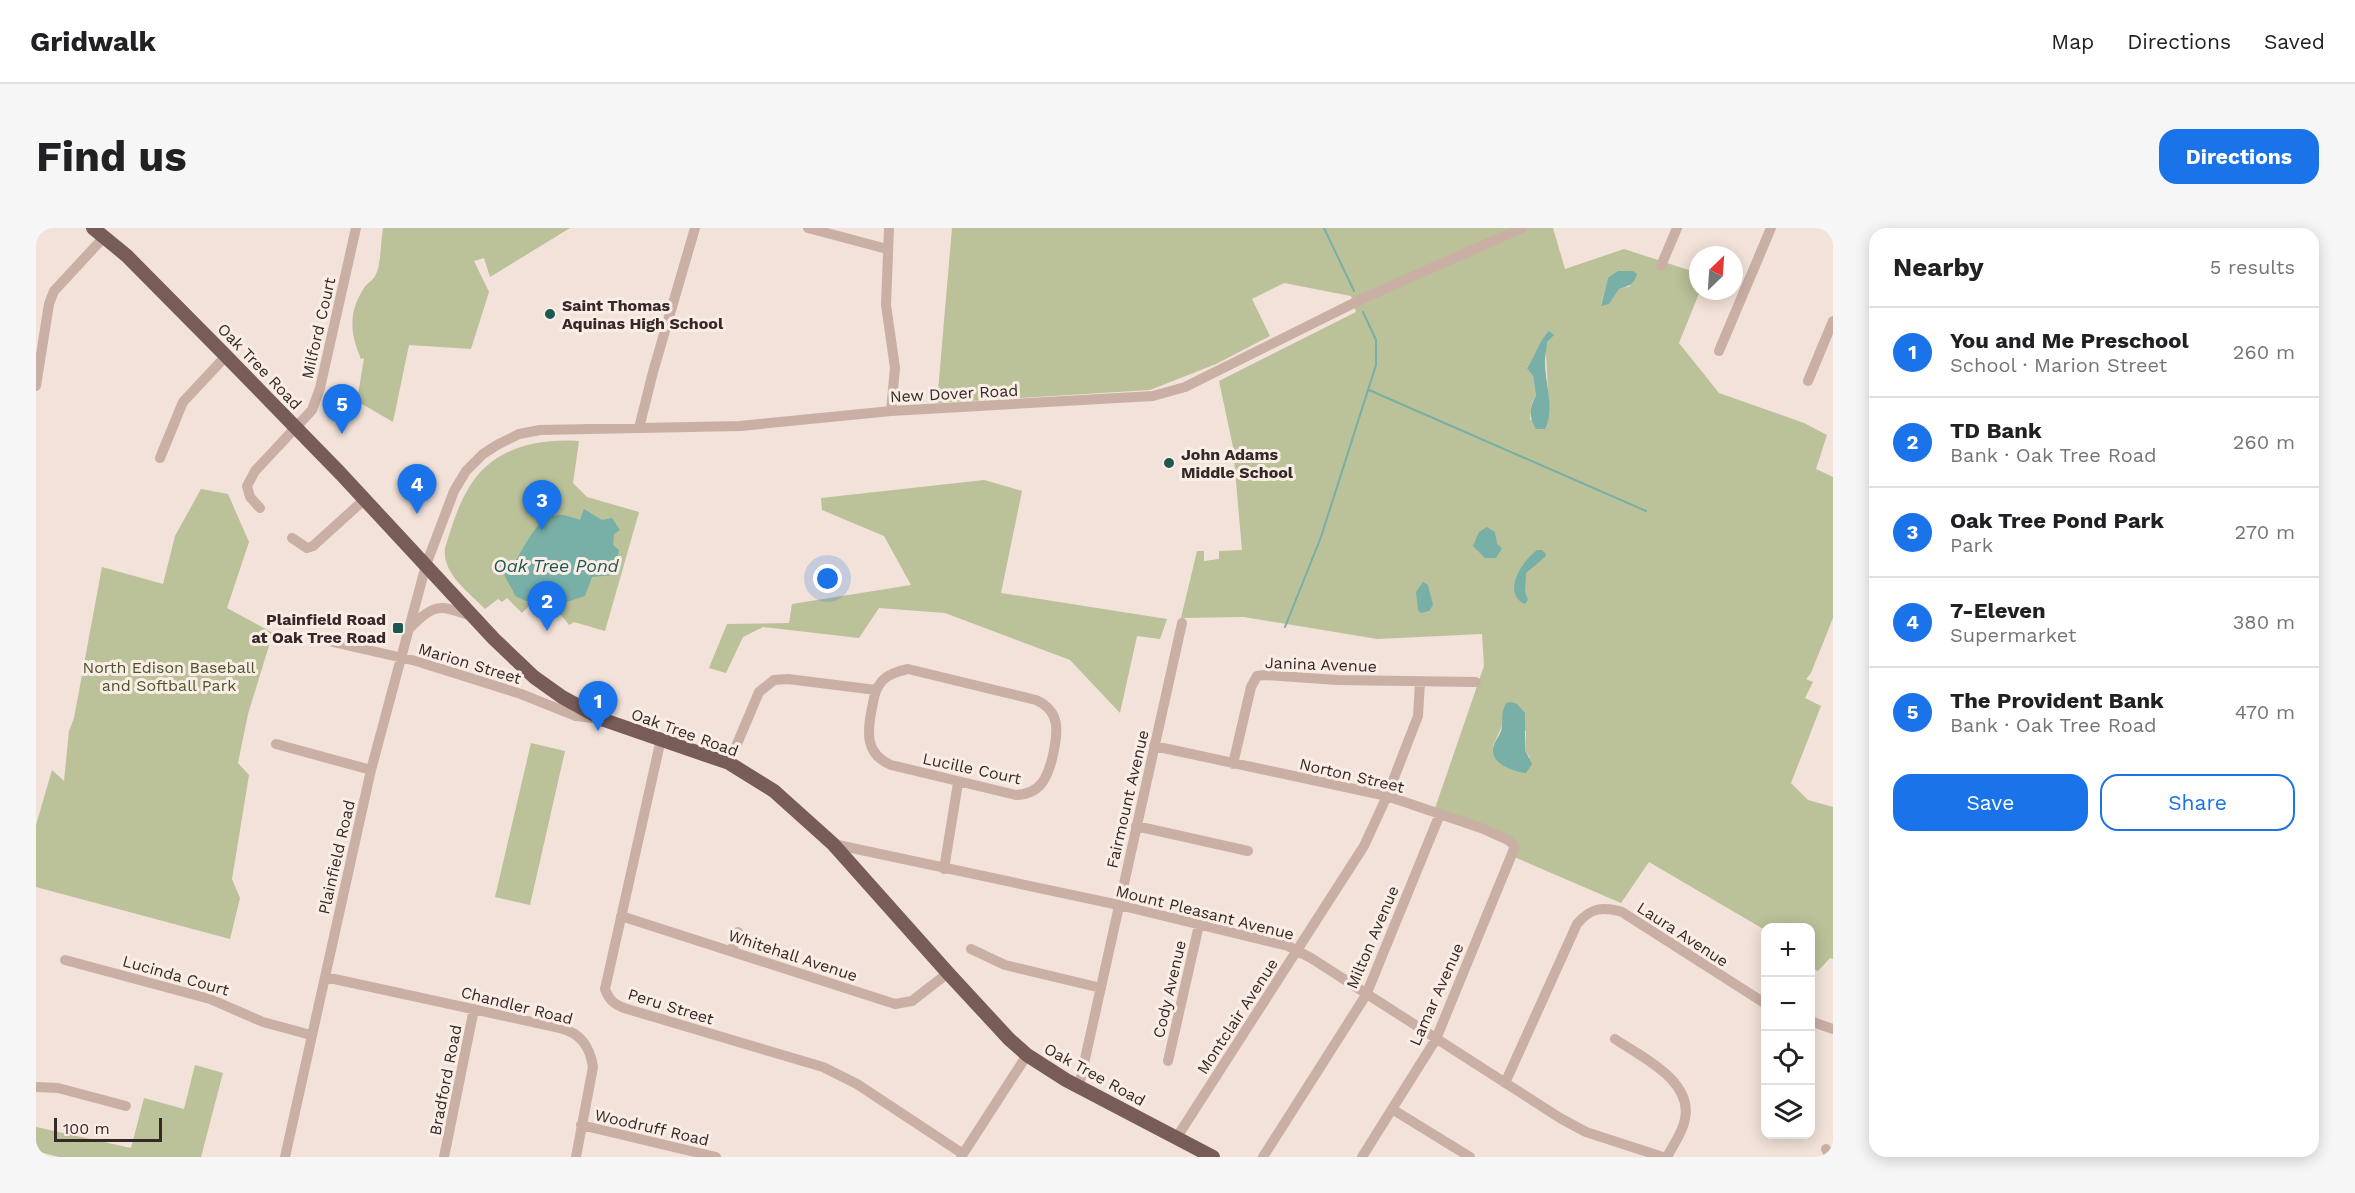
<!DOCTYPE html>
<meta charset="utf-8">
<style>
body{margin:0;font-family:"Work Sans",sans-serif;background:#f6f6f6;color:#202124}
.controls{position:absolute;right:18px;bottom:18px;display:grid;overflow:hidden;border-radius:12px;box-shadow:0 3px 15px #0003}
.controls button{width:54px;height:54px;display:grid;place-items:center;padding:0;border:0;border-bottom:2px solid #e0e0e0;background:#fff;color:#202124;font:30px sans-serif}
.compass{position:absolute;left:1653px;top:18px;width:54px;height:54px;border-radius:50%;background:#fff;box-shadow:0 3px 15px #0003;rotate:25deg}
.scale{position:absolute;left:18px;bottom:15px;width:108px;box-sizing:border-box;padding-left:6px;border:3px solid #352927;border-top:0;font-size:16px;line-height:21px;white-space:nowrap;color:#352927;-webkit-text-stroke:4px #f9ede6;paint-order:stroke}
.you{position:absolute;left:792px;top:351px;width:21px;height:21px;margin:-15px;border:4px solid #fff;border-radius:50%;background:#1a73e8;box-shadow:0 0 0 9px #1a73e833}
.badge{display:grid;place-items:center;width:39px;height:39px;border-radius:50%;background:#1a73e8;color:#fff;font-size:20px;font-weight:700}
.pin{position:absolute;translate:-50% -50px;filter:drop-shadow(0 2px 3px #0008)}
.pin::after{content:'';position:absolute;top:32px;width:21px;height:18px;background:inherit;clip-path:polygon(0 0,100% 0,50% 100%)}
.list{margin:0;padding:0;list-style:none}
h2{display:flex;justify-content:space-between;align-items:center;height:78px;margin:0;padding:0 24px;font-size:26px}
h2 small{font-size:20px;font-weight:400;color:#757577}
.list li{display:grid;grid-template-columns:39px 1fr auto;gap:18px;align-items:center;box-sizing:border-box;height:90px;padding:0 24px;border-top:2px solid #e0e0e0}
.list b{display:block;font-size:22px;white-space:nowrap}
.list p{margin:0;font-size:20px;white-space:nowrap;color:#757577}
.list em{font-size:20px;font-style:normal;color:#757577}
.actions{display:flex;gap:12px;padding:18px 24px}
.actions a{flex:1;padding:14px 0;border:2px solid #1a73e8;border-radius:18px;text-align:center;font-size:21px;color:#1a73e8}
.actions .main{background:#1a73e8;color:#fff}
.icon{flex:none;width:33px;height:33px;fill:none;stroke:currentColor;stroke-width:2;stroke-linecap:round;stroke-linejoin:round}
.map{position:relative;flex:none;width:1797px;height:929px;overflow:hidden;border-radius:18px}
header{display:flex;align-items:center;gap:36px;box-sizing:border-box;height:84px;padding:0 30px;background:#fff;border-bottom:2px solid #e0e0e0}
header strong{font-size:28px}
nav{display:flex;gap:33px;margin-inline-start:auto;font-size:21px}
.intro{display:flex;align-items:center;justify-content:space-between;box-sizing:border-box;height:144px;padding:0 36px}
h1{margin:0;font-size:42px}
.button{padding:15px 27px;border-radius:18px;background:#1a73e8;color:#fff;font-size:21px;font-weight:700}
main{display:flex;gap:36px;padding:0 36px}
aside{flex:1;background:#fff;border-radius:18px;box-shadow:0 3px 15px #0003}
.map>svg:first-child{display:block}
.green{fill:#bbc199;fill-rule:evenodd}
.water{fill:#78afa7}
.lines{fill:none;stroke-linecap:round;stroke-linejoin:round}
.stream{stroke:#78afa7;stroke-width:2}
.minor{stroke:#caafa5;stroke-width:10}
.major{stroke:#785c57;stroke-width:14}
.poi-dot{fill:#1c5751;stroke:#f9ede6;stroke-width:2}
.labels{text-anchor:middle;stroke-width:6;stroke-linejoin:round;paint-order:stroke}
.poi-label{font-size:16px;font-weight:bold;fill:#352927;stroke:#f9ede6;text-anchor:start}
.street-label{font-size:16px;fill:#352927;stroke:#f9ede6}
.park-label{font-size:16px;fill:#4c542a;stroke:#f9ede6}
.water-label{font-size:18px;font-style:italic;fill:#1c5751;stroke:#f9ede6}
</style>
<header>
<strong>Gridwalk</strong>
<nav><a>Map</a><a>Directions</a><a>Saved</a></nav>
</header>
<div class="intro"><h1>Find us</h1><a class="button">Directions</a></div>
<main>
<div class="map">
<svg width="1797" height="929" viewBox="0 0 1797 929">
<rect width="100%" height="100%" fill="#f2e2d9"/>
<path class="green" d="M347 0H534L454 49 448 30 438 33 453 64 435 121 373 117 357 194 321 173 328 130 325 131C314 105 312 85 328 60 331 55 338 52 340 46 345 36 345 12 347 0Z
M916 0H1517L1529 41 1588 21 1662 45V63H1664L1643 115 1683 165 1768 195 1791 207 1780 241 1797 249V390L1775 445 1770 451 1777 454 1769 470 1785 478 1755 555 1772 572 1797 579V731L1794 730 1782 743 1775 740 1774 700H1730L1729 702 1613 634 1585 675 1476 628 1480 618 1397 586 1448 438 1446 406 1341 411 1208 389 1145 390 1161 323H1168V333L1183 331V323L1206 322 1197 219 1183 153 1320 84 1315 68 1248 55 1216 71 1234 108 1180 136 1114 162 901 175ZM1572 50 1595 58 1583 61 1565 77ZM1509 107 1513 182 1494 192 1496 174 1500 168 1497 148 1491 139 1500 127ZM1466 498 1490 503 1489 522 1494 530 1457 518Z
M543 213 537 255 551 269 603 284 569 403 538 394 533 397C523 382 510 374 492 379L486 385 471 370 466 374 462 371 449 381C433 364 406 346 409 320 415 301 421 280 431 263 454 221 498 210 543 213Z
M948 252 986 263 965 365 1131 391 1124 411 1101 408 1084 485 1034 432 909 385 843 380 823 410 727 399 707 409 690 445 673 440 691 396 753 395 756 376 875 357 848 308 786 282 785 270Z
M165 261 192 266 213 314 191 380 237 405 212 486 202 535 213 547 196 651 204 670 194 711 0 659V597L16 542 28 553 33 503 38 490 66 339 127 356 139 308Z
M495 515 529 523 494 677 459 669Z
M159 837 187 845 165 929H23L0 923V899L95 920 108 870 148 881Z"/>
<path class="water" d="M1582 43H1597L1601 46C1598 57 1592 58 1583 61L1573 76 1565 78 1572 50Z
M1513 103 1518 107 1511 114C1511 120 1509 127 1509 134 1509 155 1519 182 1509 201H1500C1493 191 1493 178 1500 168L1497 148 1491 140C1499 129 1504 111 1513 103Z
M548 281 566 292 576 290 584 302 578 306 577 317 583 322 581 331 576 333 578 347 556 349 549 368 521 377 499 371 490 373 479 368C476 359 469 352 468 344 471 341 476 338 478 335 489 320 499 290 521 287 528 286 537 290 544 292Z
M1451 299 1459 304 1461 316 1466 320 1460 330H1449L1437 318 1443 304Z
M1501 322H1506L1510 326 1509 329 1490 345 1489 364 1492 372 1489 376C1465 365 1486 333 1501 322Z
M1387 354 1392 357 1397 377 1393 383 1385 385 1382 382 1380 364Z
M1475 474 1481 476 1489 485V522L1496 536 1490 545C1476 543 1452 535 1458 517 1460 511 1465 506 1466 499 1467 490 1465 485 1470 475Z"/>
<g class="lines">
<path class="stream" d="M1288 0 1318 63
M1333 162 1610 283
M1249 399 1285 309 1340 137V112L1327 84"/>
<path class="minor" d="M772 0 851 21
M853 0 850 77 859 140 855 183
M1625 38 1641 0
M1683 123 1735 0
M1772 153 1797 93
M0 158 13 76 18 63 69 8
M603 200 617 144 659 0
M124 230 147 174 190 128
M224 280 214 269 211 258 219 243 276 182 284 160 320 0
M256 310 271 320 277 318 329 271
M375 399C400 373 406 378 438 389
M288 412 380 433 485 466 540 488 565 491
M872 441 1000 472C1025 483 1022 504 1017 527 1012 549 1005 566 980 567L855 537C829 526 831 504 836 480 838 470 839 461 846 453 852 446 862 443 872 441Z
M625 511 569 761C573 772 578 776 588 780L787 839 821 856 927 926
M240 516 335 542
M1118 518 1351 568 1445 600 1472 612 1478 617V621L1400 811 1326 929
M693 535 723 464 738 452 752 451 840 462
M1197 536 1215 459 1221 448 1229 447 1301 452 1440 454
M1100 598 1212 623
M797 616 1083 677 1252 718 1275 730 1524 890 1550 904 1627 929
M908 641 922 555
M585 688 859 776 876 773 912 745
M935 721 969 737 1065 760
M696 722 702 704
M29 732 174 771 227 794 275 807
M289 749 524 800C545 805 554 819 557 839L540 929
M1774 793 1797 801
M1579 811C1605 829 1657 852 1649 891 1647 904 1637 917 1631 929
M1132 833 1163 697
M1469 855 1541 696C1554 680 1567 678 1586 684L1730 776
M1043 858 1146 395
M0 859 22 860 90 878
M1356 881 1434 929
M545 897 680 929
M1141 909 1328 618 1351 568 1382 488 1384 454
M1790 921 1794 929
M249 929 335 542 390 337 418 263 430 243 447 226 461 217 483 206 504 202 704 198 855 183 1117 168 1149 159 1328 70 1486 0
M408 929 438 781
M925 929 991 827
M1227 929 1330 767 1404 586"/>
<path class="major" d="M57 0 91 28 190 128 305 246 458 411 498 449 526 469 568 492 693 535 738 563 797 616 912 745 973 811 991 827 1030 852 1177 929"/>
</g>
<g class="poi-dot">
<circle cx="514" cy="86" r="6"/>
<circle cx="1133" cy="235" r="6"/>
<rect x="356" y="394" width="12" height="12" rx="3"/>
</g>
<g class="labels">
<g class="poi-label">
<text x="526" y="83">Saint Thomas<tspan x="526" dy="18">Aquinas High School</tspan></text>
<text x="1145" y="232">John Adams<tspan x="1145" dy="18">Middle School</tspan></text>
<text x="350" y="397" text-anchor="end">Plainfield Road<tspan x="350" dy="18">at Oak Tree Road</tspan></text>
</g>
<g class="street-label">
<text transform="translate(282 100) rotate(-77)" y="6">Milford Court</text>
<text transform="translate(224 138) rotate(46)" y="6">Oak Tree Road</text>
<text transform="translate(918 165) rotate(-3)" y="6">New Dover Road</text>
<text transform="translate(434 435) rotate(17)" y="6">Marion Street</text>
<text transform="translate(1285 436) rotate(2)" y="6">Janina Avenue</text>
<text transform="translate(649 504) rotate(20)" y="6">Oak Tree Road</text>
<text transform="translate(936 540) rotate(12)" y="6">Lucille Court</text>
<text transform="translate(1316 547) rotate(13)" y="6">Norton Street</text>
<text transform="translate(1091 571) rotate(-77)" y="6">Fairmount Avenue</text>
<text transform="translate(300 629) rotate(-77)" y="6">Plainfield Road</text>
<text transform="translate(1169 684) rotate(14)" y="6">Mount Pleasant Avenue</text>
<text transform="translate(1647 706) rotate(33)" y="6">Laura Avenue</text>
<text transform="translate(1336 709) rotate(-67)" y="6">Milton Avenue</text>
<text transform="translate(757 727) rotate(18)" y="6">Whitehall Avenue</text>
<text transform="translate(140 747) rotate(16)" y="6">Lucinda Court</text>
<text transform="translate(1133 761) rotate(-77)" y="6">Cody Avenue</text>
<text transform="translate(1400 766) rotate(-66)" y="6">Lamar Avenue</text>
<text transform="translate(481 777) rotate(14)" y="6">Chandler Road</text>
<text transform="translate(635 778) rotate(17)" y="6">Peru Street</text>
<text transform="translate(1201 788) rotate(-57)" y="6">Montclair Avenue</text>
<text transform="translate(1059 846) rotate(29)" y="6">Oak Tree Road</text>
<text transform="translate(409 852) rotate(-79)" y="6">Bradford Road</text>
<text transform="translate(616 899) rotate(13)" y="6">Woodruff Road</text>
</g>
<g class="park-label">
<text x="133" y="445">North Edison Baseball<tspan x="133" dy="18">and Softball Park</tspan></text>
</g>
<g class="water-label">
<text x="520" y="344">Oak Tree Pond</text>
</g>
</g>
</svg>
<div class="controls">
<button>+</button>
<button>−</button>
<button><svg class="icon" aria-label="locate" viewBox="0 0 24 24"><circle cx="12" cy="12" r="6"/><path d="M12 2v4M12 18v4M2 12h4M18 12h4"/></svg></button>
<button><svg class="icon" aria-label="layers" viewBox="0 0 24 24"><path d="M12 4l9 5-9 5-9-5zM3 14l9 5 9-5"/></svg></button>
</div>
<svg class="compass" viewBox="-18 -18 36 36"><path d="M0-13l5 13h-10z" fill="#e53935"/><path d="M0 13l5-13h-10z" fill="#757577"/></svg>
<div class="scale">100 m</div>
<div class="you"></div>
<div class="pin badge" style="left:562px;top:503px">1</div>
<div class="pin badge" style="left:511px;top:403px">2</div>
<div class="pin badge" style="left:506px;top:302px">3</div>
<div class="pin badge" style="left:381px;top:286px">4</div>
<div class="pin badge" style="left:306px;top:206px">5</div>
</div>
<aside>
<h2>Nearby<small>5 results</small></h2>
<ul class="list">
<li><span class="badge">1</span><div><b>You and Me Preschool</b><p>School · Marion Street</p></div><em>260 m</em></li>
<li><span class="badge">2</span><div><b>TD Bank</b><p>Bank · Oak Tree Road</p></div><em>260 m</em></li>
<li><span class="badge">3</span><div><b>Oak Tree Pond Park</b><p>Park</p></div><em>270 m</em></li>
<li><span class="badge">4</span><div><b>7-Eleven</b><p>Supermarket</p></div><em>380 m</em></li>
<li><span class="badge">5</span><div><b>The Provident Bank</b><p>Bank · Oak Tree Road</p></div><em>470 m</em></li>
</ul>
<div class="actions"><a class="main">Save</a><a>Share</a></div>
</aside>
</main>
